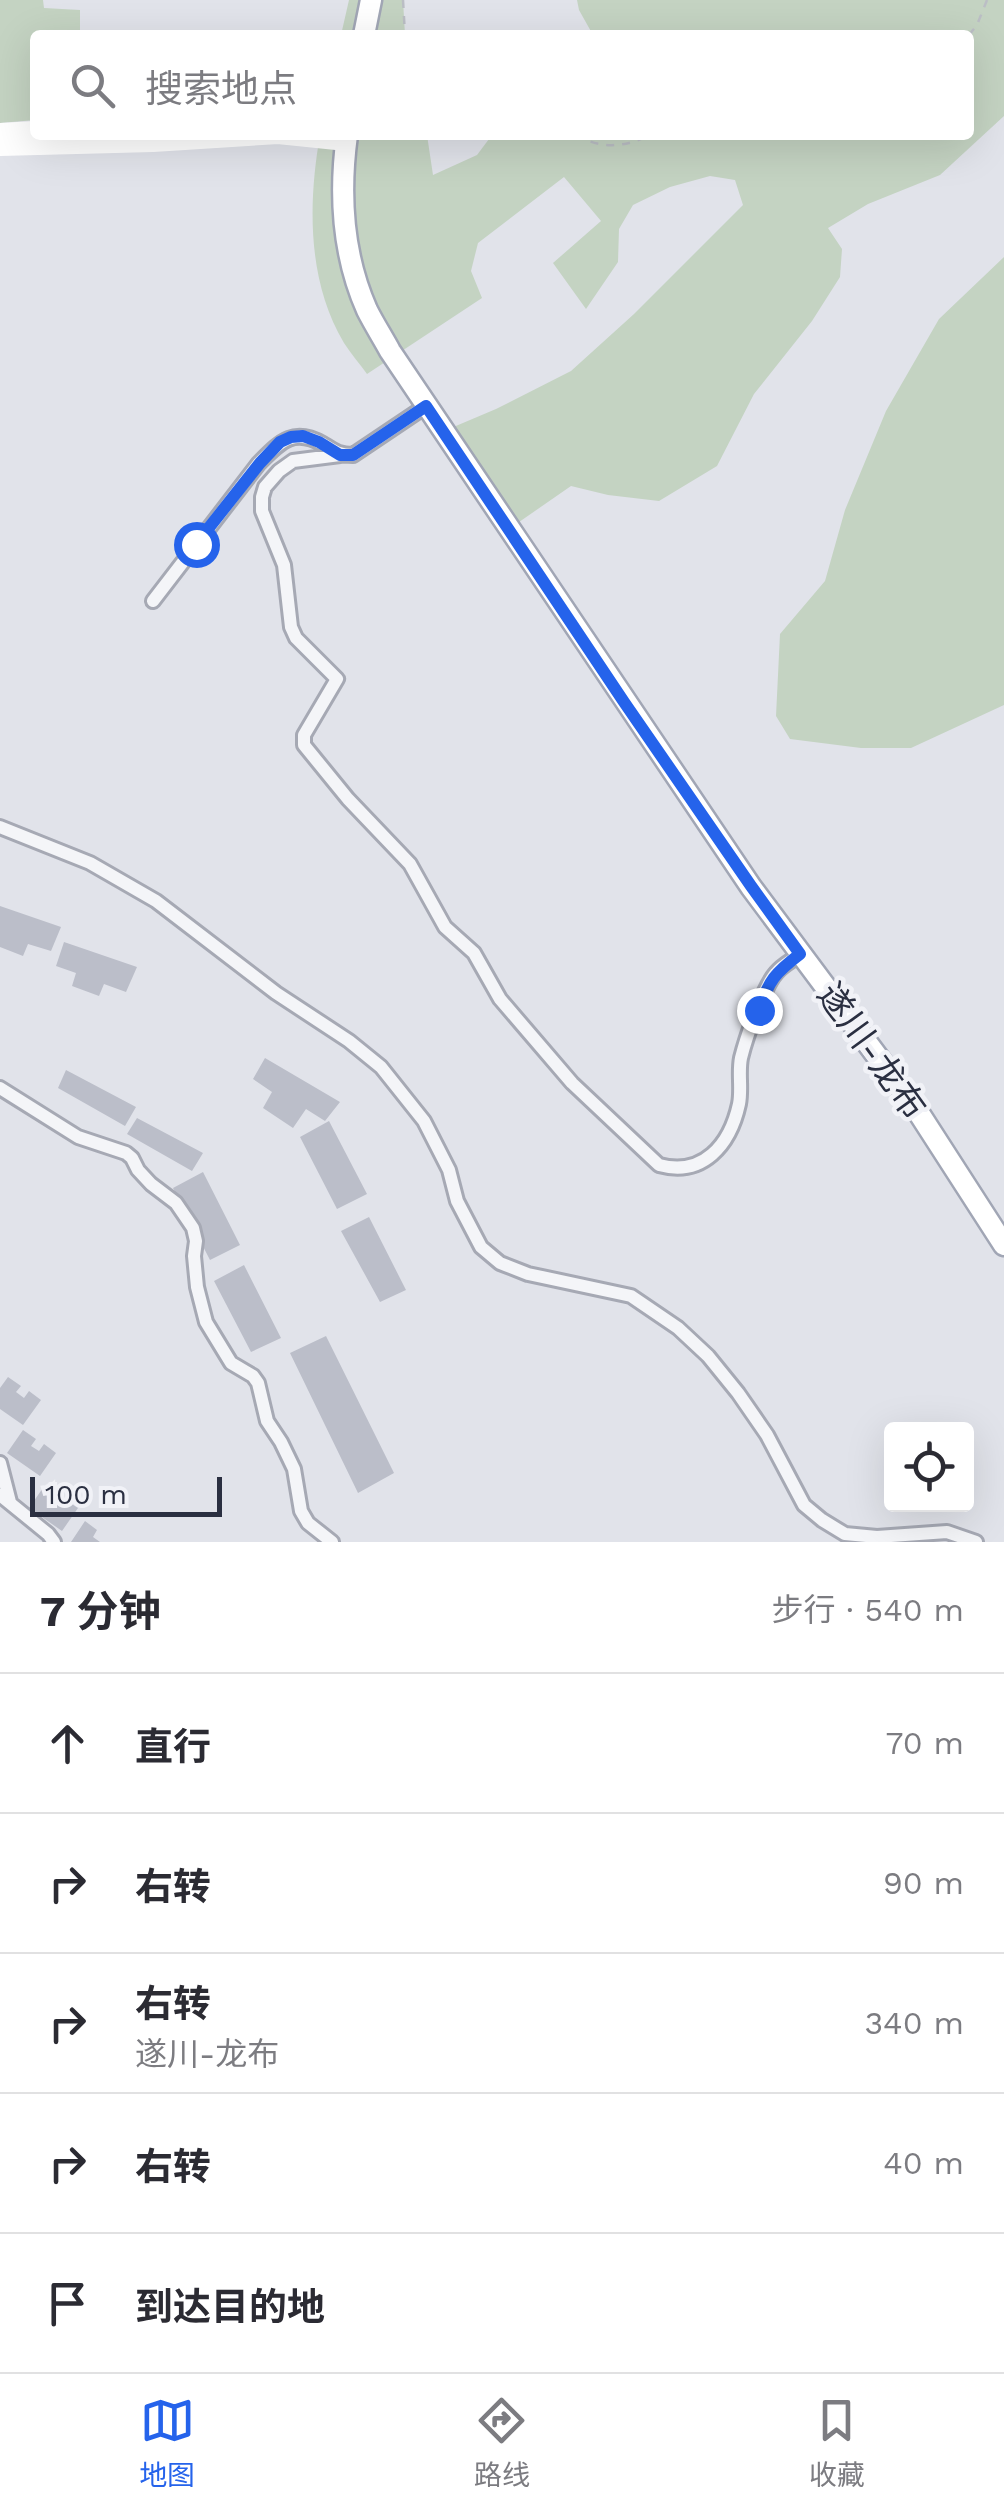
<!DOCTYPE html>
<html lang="zh">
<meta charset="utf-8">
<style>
body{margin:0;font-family:"Work Sans","Noto Sans SC",sans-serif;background:#f7f7f7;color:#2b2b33}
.controls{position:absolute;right:30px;bottom:30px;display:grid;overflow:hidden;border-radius:10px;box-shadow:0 10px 40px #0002}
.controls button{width:90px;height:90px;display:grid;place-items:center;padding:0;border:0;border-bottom:2px solid #e1e1e2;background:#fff;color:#2b2b33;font:50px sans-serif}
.scale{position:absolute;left:30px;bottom:25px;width:192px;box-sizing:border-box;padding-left:10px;border:5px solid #2a2f41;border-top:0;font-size:28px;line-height:35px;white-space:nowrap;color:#2a2f41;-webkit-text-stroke:8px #f1f2f7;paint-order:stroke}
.stop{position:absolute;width:30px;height:30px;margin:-22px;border:8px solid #2563eb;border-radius:50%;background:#fff}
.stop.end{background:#2563eb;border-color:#fff;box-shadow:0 2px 10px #0008}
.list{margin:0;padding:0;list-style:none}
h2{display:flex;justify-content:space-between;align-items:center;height:130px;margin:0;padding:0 40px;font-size:42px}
h2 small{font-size:32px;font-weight:400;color:#7c7c81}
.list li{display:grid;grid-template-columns:65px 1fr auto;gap:30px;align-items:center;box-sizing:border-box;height:140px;padding:0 40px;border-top:2px solid #e1e1e2}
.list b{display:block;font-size:38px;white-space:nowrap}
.list p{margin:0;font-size:32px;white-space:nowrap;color:#7c7c81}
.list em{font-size:32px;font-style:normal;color:#7c7c81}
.icon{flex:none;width:55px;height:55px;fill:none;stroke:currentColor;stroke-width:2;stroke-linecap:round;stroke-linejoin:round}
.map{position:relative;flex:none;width:1004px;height:1542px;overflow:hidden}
.search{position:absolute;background:#fff;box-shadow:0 10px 40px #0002;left:30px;right:30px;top:30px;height:110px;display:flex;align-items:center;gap:25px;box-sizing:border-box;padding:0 35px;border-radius:10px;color:#7c7c81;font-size:38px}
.sheet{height:830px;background:#fff}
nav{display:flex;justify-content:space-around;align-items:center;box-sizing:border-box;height:140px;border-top:2px solid #e1e1e2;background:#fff;font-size:28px;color:#7c7c81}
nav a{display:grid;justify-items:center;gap:5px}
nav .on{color:#2563eb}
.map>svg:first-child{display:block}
.green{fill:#c4d3c2}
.building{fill:#bbbec9}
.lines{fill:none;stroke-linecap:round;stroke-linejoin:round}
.street-casing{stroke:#a6a9b4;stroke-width:18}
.primary-casing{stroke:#a1a6b5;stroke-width:25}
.path{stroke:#bbbec5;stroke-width:2.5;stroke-dasharray:8 8;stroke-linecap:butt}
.street{stroke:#f4f5f8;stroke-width:12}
.secondary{stroke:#fff;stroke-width:18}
.primary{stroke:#fff;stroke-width:20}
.route{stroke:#2563eb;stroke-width:12}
.labels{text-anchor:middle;stroke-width:9;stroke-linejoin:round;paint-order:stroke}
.street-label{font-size:35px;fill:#2a2f41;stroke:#f1f2f7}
</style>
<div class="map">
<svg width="1004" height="1542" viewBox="0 0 1004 1542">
<rect width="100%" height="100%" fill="#e1e3ea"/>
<path class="green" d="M0 0H43L44 8 80 10V35H35V120L0 123Z
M349 0H403L405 35H341Z
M577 0H1004V116L940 175 868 204 828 228 842 249 840 277 812 321 754 394 717 466 659 501 608 495 571 486 509 529 444 431 496 409 571 371 634 314 743 205 735 180 710 176 670 187 633 205 619 229 618 262 586 309 553 263 601 221 564 177 478 243 471 271 482 298 367 374C360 364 351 354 344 343 307 281 308 203 320 135H427L433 175 477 155 492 135H969V35H593L579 10Z
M1004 257V705L911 748H861L790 739 776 716 780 634 825 581 845 510 886 411 939 319Z"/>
<path class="building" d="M0 906 61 927 51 951 28 944 23 956 0 947Z
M64 942 137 967 126 992 104 984 99 996 72 986 76 973 56 966Z
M265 1058 340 1102 325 1121 306 1109 293 1128 263 1108 272 1092 253 1079Z
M66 1070 136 1107 125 1126 58 1088Z
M137 1118 203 1153 192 1171 127 1134Z
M329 1121 367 1194 337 1209 300 1137Z
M203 1172 240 1245 210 1260 173 1188Z
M369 1217 406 1290 380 1302 341 1231Z
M244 1265 281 1338 251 1352 214 1281Z
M326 1336 394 1473 358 1493 290 1353Z
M8 1377 21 1386 16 1392 24 1398 29 1391 41 1400 23 1425 0 1409V1388Z
M23 1430 36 1439 31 1446 39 1451 44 1444 56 1453 40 1476 7 1453Z
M45 1485 58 1494 53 1501 61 1507 66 1500 78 1508 62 1531 29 1508Z
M85 1521 97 1530 93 1537 100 1542H71Z"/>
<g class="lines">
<g class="street-casing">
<path id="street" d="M340 455 293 461 279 471 265 487 262 497V511L284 565 291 627 296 638 337 679 304 735V745L348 799 410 864 445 927 474 953 500 999 572 1083 659 1165C703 1177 730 1145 739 1104 742 1089 738 1073 741 1058 746 1038 763 988 776 973 782 965 793 960 800 954
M153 601 259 463C280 442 293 427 323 444 334 451 339 455 353 455L426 406
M0 827 90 863 156 901 276 993 349 1041 381 1067 424 1121 449 1170 457 1201 481 1247 500 1263 528 1274 631 1296 678 1328 708 1356 738 1393 767 1435 804 1505 822 1520 845 1534 877 1537 947 1532 976 1542
M0 1088 78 1137 126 1153 132 1158 138 1170 151 1184 176 1203 193 1228 196 1241 194 1256 197 1287 206 1322 231 1363 253 1376 258 1383 267 1421 281 1442 294 1469 301 1511 308 1523 332 1542
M0 1463 10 1502
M0 1495 48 1534 54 1542"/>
</g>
<g class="primary-casing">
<path id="primary" d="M364 35 371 0
M347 135C339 194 343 256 367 310 374 324 383 338 390 351L751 887 915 1107 1004 1245"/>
</g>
<path class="path" d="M403 0 405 35
M969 35 977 25 987 0
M576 135C600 149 625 148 649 135"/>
<use href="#street" class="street"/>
<path class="secondary" d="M0 132 35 130
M0 147 153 143 278 135 346 142"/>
<use href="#primary" class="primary"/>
</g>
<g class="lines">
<path class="route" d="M196 544 260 463 280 442 291 437 303 436 319 442 340 455H353L426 406 624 702 751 886 800 954C775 973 769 980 759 1010"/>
</g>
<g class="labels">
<g class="street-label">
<text transform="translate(872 1051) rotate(54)" y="12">遂川-龙布</text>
</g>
</g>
</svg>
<div class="controls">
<button><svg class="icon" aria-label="locate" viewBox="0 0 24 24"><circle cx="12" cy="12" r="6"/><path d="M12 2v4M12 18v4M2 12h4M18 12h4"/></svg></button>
</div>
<div class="scale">100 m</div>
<div class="stop" style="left:196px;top:544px"></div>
<div class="stop end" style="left:759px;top:1010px"></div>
<div class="search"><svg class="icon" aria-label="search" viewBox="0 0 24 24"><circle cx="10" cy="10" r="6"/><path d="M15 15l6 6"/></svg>搜索地点</div>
</div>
<section class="sheet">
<h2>7 分钟<small>步行 · 540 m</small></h2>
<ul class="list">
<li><svg class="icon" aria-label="ahead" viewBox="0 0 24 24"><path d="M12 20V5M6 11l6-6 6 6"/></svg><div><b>直行</b></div><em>70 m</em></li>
<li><svg class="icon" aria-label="right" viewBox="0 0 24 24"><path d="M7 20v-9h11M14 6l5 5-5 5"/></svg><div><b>右转</b></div><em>90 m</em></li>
<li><svg class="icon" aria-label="right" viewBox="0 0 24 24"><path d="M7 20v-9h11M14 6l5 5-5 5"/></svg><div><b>右转</b><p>遂川-龙布</p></div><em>340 m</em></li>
<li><svg class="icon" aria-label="right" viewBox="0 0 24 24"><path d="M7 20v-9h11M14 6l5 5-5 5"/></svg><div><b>右转</b></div><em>40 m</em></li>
<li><svg class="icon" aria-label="arrive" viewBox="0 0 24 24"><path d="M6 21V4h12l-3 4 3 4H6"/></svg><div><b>到达目的地</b></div></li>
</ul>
</section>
<nav>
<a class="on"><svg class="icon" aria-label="map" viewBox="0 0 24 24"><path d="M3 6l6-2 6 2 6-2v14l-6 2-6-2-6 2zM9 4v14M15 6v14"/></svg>地图</a>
<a><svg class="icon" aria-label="directions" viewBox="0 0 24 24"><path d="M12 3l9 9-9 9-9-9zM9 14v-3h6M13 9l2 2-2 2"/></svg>路线</a>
<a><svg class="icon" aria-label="saved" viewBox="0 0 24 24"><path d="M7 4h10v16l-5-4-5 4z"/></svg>收藏</a>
</nav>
